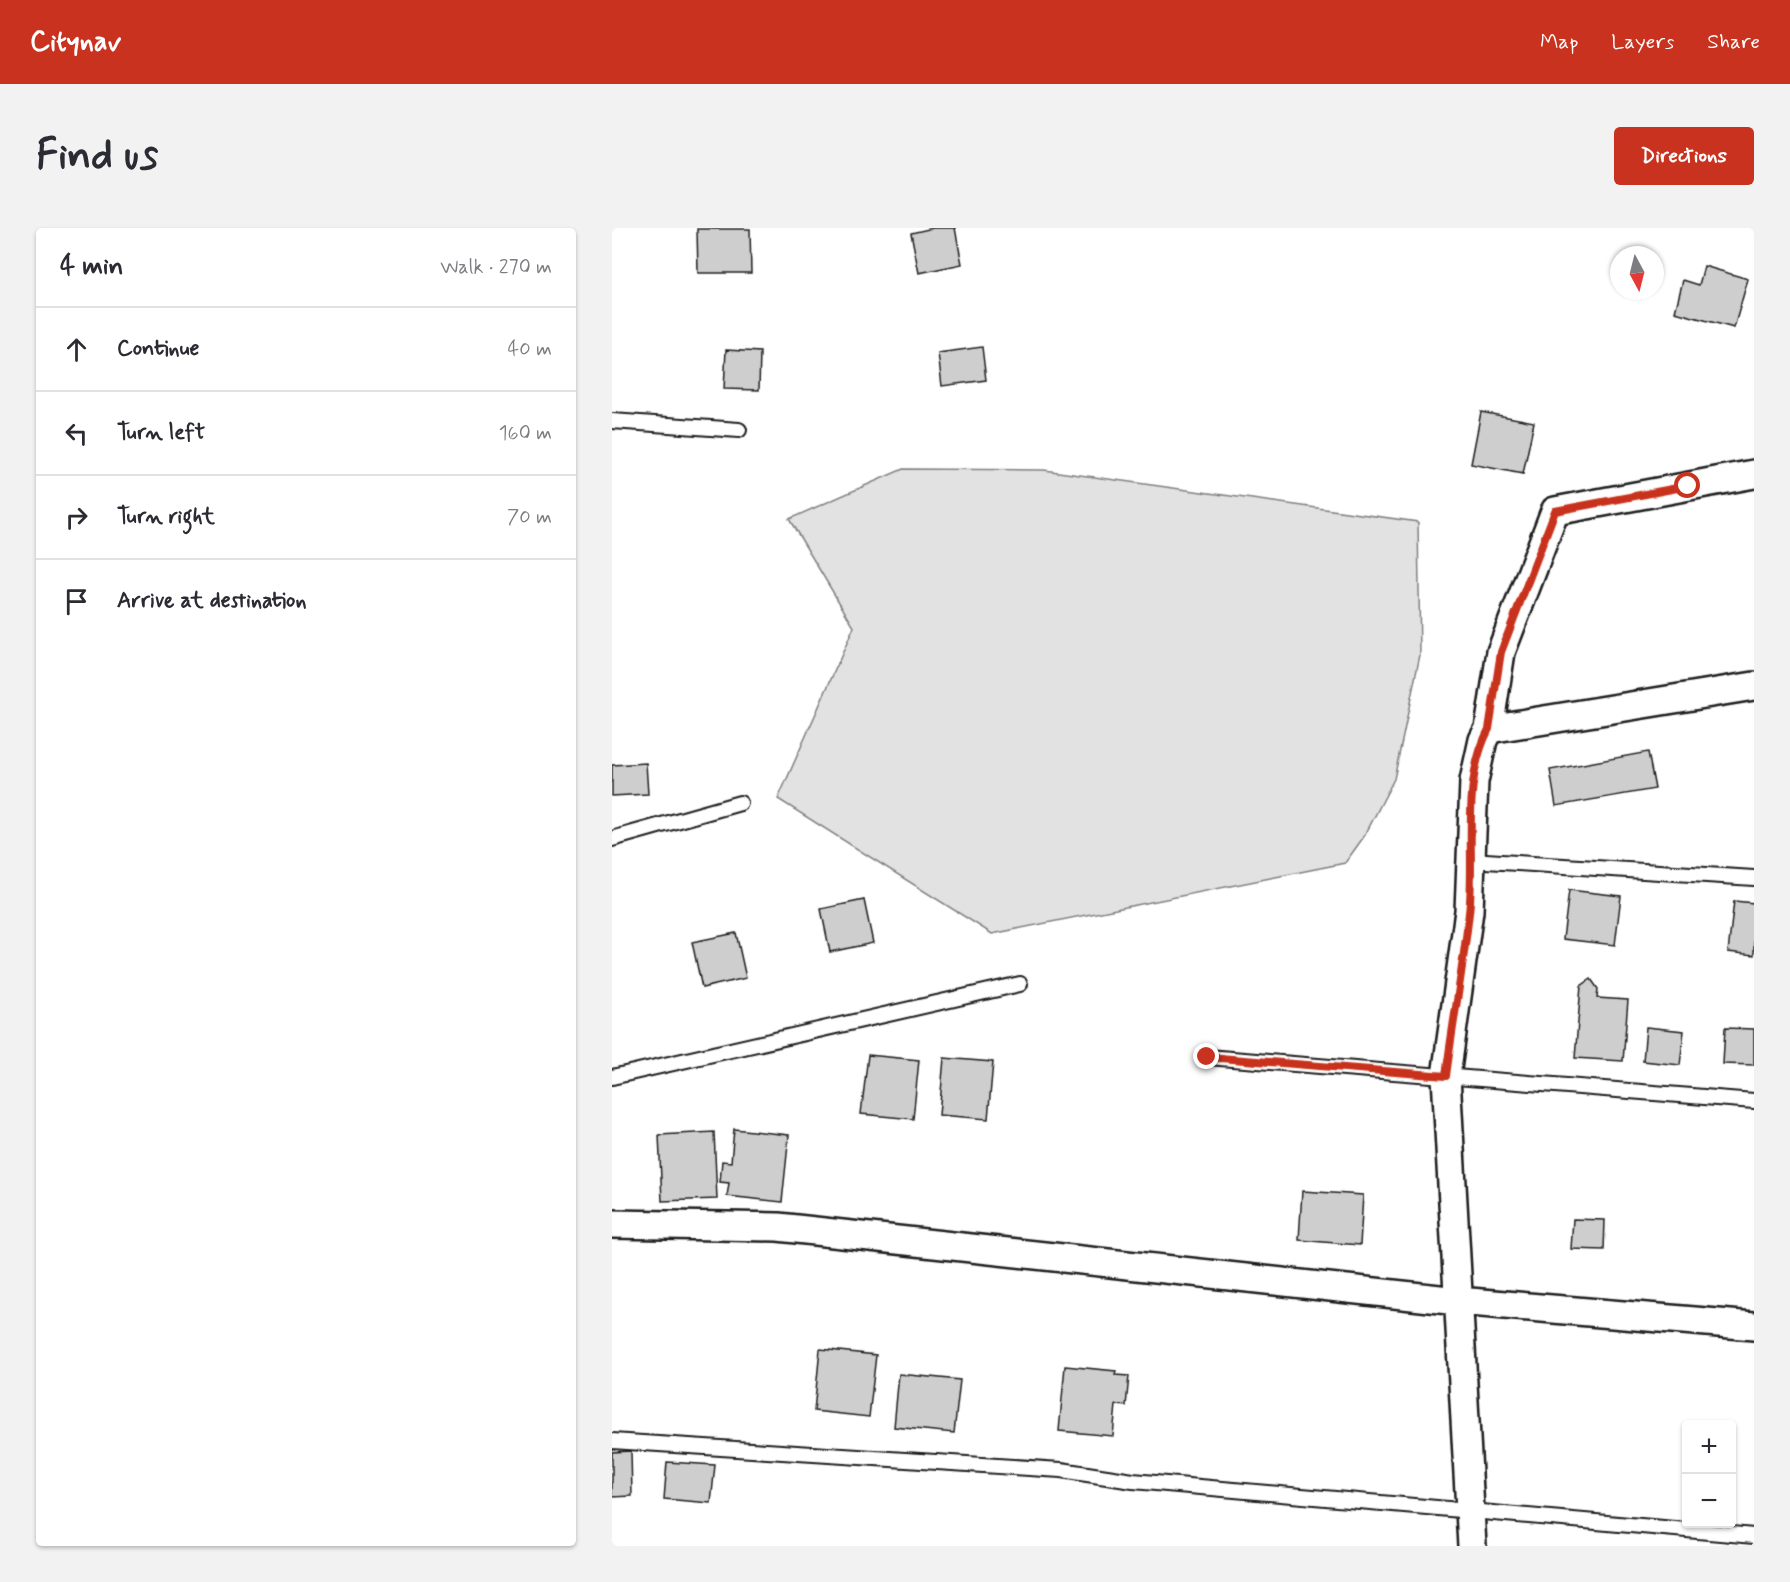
<!DOCTYPE html>
<meta charset="utf-8">
<style>
body{margin:0;font-family:Mynerve,sans-serif;background:#f2f2f3;color:#2b2b33}
.controls{position:absolute;right:18px;bottom:18px;display:grid;overflow:hidden;border-radius:6px;box-shadow:0 2px 4px #0004}
.controls button{width:54px;height:54px;display:grid;place-items:center;padding:0;border:0;border-bottom:2px solid #e1e1e2;background:#fff;color:#2b2b33;font:30px sans-serif}
.compass{position:absolute;left:998px;top:18px;width:54px;height:54px;border-radius:50%;background:#fff;box-shadow:0 2px 4px #0004;rotate:173deg}
.stop{position:absolute;width:18px;height:18px;margin:-14px;border:4px solid #c8321e;border-radius:50%;background:#fff}
.stop.end{background:#c8321e;border-color:#fff;box-shadow:0 2px 6px #0008}
.list{margin:0;padding:0;list-style:none}
h2{display:flex;justify-content:space-between;align-items:center;height:78px;margin:0;padding:0 24px;font-size:26px}
h2 small{font-size:20px;font-weight:400;color:#7c7c81}
.list li{display:grid;grid-template-columns:39px 1fr auto;gap:18px;align-items:center;box-sizing:border-box;height:84px;padding:0 24px;border-top:2px solid #e1e1e2}
.list b{display:block;font-size:22px;white-space:nowrap}
.list em{font-size:20px;font-style:normal;color:#7c7c81}
.icon{flex:none;width:33px;height:33px;fill:none;stroke:currentColor;stroke-width:2;stroke-linecap:round;stroke-linejoin:round}
.map{position:relative;flex:none;width:1142px;height:1318px;overflow:hidden;border-radius:6px}
header{display:flex;align-items:center;gap:36px;box-sizing:border-box;height:84px;padding:0 30px;background:#c8321e;color:#fff}
header strong{font-size:28px}
nav{display:flex;gap:33px;margin-inline-start:auto;font-size:21px}
.intro{display:flex;align-items:center;justify-content:space-between;box-sizing:border-box;height:144px;padding:0 36px}
h1{margin:0;font-size:42px}
.button{padding:15px 27px;border-radius:6px;background:#c8321e;color:#fff;font-size:21px;font-weight:700}
main{display:flex;gap:36px;padding:0 36px}
aside{flex:1;background:#fff;border-radius:6px;box-shadow:0 2px 4px #0004}
.map>svg:first-child{display:block}
.green{fill:#e2e2e2;stroke:#7f7f7f;stroke-width:1.5}
.building{fill:#cecece;stroke:#1c1c1c;stroke-width:1.5}
.lines{fill:none;stroke-linecap:round;stroke-linejoin:round}
.service-casing{stroke:#1c1c1c;stroke-width:18}
.minor-casing{stroke:#1c1c1c;stroke-width:32}
.service{stroke:#fff;stroke-width:14}
.minor{stroke:#fff;stroke-width:27}
.route{stroke:#c8321e;stroke-width:8}
</style>
<header>
<strong>Citynav</strong>
<nav><a>Map</a><a>Layers</a><a>Share</a></nav>
</header>
<div class="intro"><h1>Find us</h1><a class="button">Directions</a></div>
<main>
<aside>
<h2>4 min<small>Walk · 270 m</small></h2>
<ul class="list">
<li><svg class="icon" aria-label="ahead" viewBox="0 0 24 24"><path d="M12 20V5M6 11l6-6 6 6"/></svg><div><b>Continue</b></div><em>40 m</em></li>
<li><svg class="icon" aria-label="left" viewBox="0 0 24 24"><path d="M17 20v-9H6M10 6l-5 5 5 5"/></svg><div><b>Turn left</b></div><em>160 m</em></li>
<li><svg class="icon" aria-label="right" viewBox="0 0 24 24"><path d="M7 20v-9h11M14 6l5 5-5 5"/></svg><div><b>Turn right</b></div><em>70 m</em></li>
<li><svg class="icon" aria-label="arrive" viewBox="0 0 24 24"><path d="M6 21V4h12l-3 4 3 4H6"/></svg><div><b>Arrive at destination</b></div></li>
</ul>
</aside>
<div class="map">
<svg width="1142" height="1318" viewBox="0 0 1142 1318">
<rect width="100%" height="100%" fill="#fff"/>
<filter id="ink" filterUnits="userSpaceOnUse"><feTurbulence type="fractalNoise" baseFrequency=".0167" numOctaves="2"/><feDisplacementMap in="SourceGraphic" scale="12" xChannelSelector="R" yChannelSelector="G"/><feConvolveMatrix kernelMatrix="1 2 1 2 8 2 1 2 1" color-interpolation-filters="sRGB"/></filter>
<g filter="url(#ink)">
<path class="green" d="M291 241 432 242 806 294 808 427 782 551 753 607 733 635 380 706 166 571 242 399 177 291Z"/>
<path class="building" d="M321 0H343L350 36 307 45 299 5Z
M85 1H138L139 45H86Z
M1092 38 1136 51 1122 100 1063 84 1071 52 1087 57Z
M370 119 374 152 330 158 326 125Z
M114 122 148 124 147 162 112 161Z
M869 184 922 194 911 246 859 236Z
M1036 524 1043 561 944 578 938 542Z
M34 535 36 566 0 568V537Z
M957 662 1009 668 1003 717 951 711Z
M252 672 261 715 218 724 209 681Z
M1122 673 1142 675V727L1116 724Z
M124 705 134 750 90 760 80 714Z
M979 751 986 761 985 770 1016 772 1011 833 963 830 969 758Z
M1034 799 1072 803 1068 837 1031 833Z
M1113 800 1142 801V837L1111 836Z
M256 827 307 832 301 891 249 886Z
M332 830 381 834 376 891 327 887Z
M122 901 177 907 170 974 115 968 117 955 108 954 110 933 119 934Z
M102 904 105 971 50 973 47 907Z
M690 963 751 967 748 1017 687 1012Z
M961 991 993 992 992 1022 959 1021Z
M208 1121 264 1127 257 1189 202 1183Z
M453 1138 504 1143 503 1147 517 1148 514 1178 504 1177 501 1208 447 1203Z
M287 1146 348 1152 342 1205 282 1199Z
M19 1223 20 1268 0 1269V1224Z
M55 1234 103 1237 99 1275 52 1271Z"/>
<g class="lines">
<g class="service-casing">
<path id="service" d="M0 193 127 202
M0 611 128 575
M858 632 1142 650
M595 829 1142 873
M0 849 408 756
M0 1213 449 1242 521 1253 1142 1308"/>
</g>
<g class="minor-casing">
<path id="minor" d="M877 501 1142 458
M0 996 166 999 846 1073 1142 1098
M860 1318 834 848 857 683 862 553 871 512 877 501 889 424 943 283 1142 246"/>
</g>
<use href="#service" class="service"/>
<use href="#minor" class="minor"/>
</g>
</g>
<g class="lines" filter="url(#ink)">
<path class="route" d="M595 829 834 848C841 794 851 740 857 685 864 626 848 556 877 501L889 424 943 283 1076 258"/>
</g>
</svg>
<div class="controls">
<button>+</button>
<button>−</button>
</div>
<svg class="compass" viewBox="-18 -18 36 36"><path d="M0-13l5 13h-10z" fill="#e53935"/><path d="M0 13l5-13h-10z" fill="#7c7c81"/></svg>
<div class="stop" style="left:1076px;top:258px"></div>
<div class="stop end" style="left:595px;top:829px"></div>
</div>
</main>
